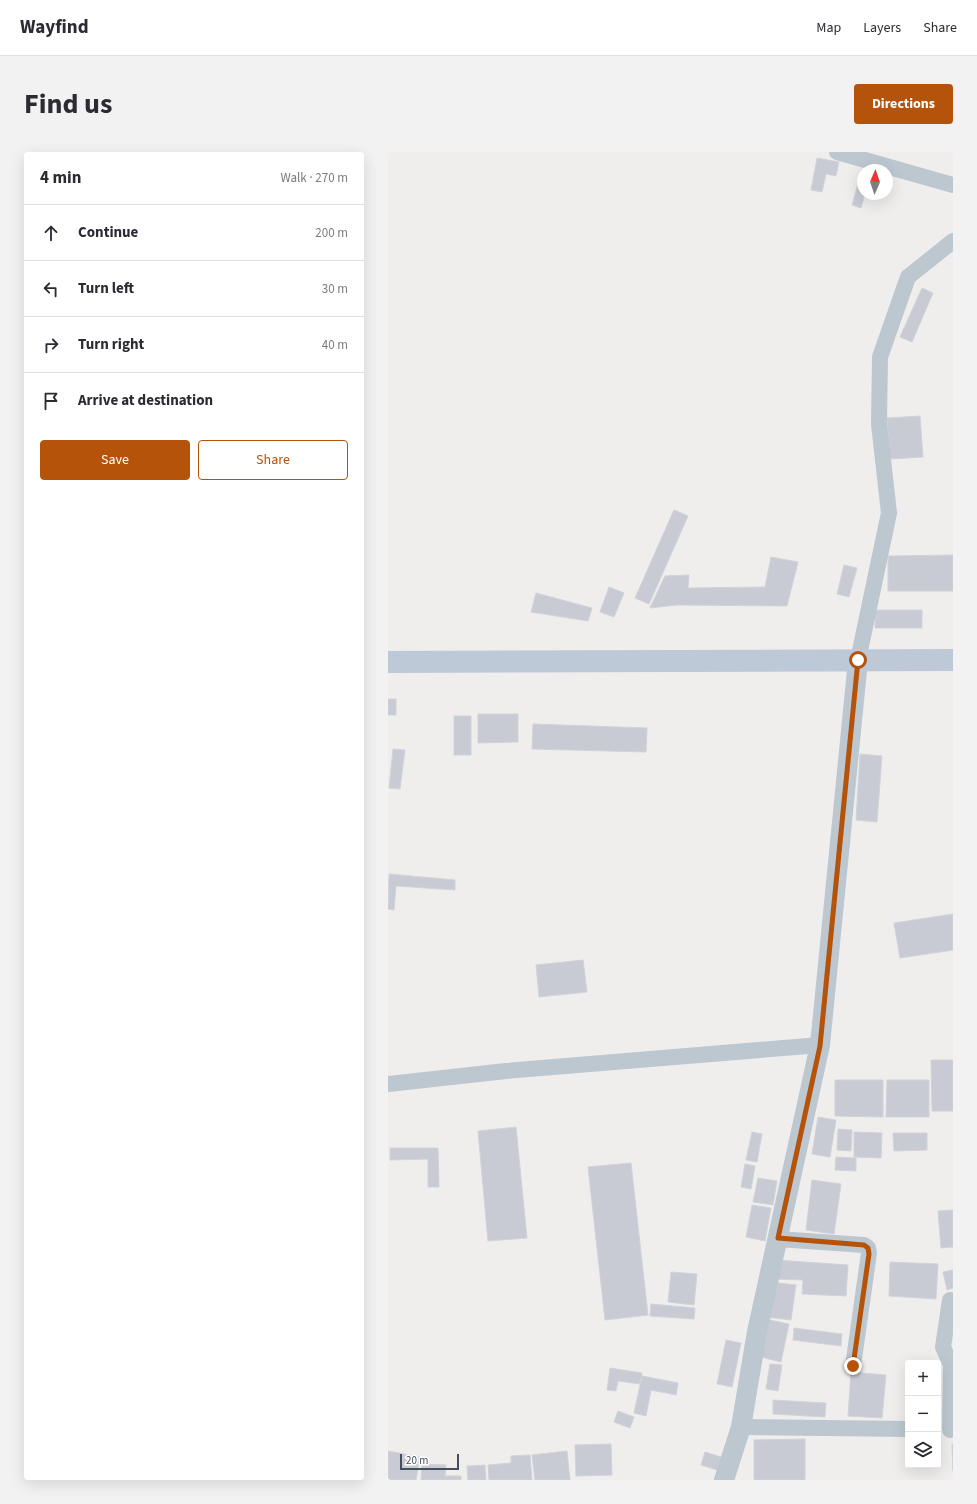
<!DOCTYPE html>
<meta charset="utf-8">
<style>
body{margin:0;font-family:"Source Sans 3",sans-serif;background:#f2f2f3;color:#2b2b33}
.controls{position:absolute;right:12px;bottom:12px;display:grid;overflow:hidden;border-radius:4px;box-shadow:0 4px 16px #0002}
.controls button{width:36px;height:36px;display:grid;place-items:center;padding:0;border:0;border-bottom:1px solid #e1e1e2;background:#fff;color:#2b2b33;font:20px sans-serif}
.compass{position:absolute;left:469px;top:12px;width:36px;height:36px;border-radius:50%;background:#fff;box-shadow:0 4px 16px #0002;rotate:2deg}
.scale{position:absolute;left:12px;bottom:10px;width:59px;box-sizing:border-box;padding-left:4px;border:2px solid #444f5b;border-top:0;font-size:11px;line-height:14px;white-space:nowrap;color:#444f5b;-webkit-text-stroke:3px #fff;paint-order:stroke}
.stop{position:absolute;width:12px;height:12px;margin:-9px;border:3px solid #b45309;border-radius:50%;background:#fff}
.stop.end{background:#b45309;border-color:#fff;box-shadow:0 1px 4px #0008}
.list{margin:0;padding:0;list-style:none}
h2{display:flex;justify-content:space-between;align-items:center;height:52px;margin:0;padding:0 16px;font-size:17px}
h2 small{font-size:13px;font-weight:400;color:#7c7c81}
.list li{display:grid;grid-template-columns:26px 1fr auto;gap:12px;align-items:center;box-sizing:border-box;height:56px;padding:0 16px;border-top:1px solid #e1e1e2}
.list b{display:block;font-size:15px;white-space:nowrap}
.list em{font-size:13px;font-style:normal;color:#7c7c81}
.actions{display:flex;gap:8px;padding:12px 16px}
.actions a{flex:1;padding:9px 0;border:1px solid #b45309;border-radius:4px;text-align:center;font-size:14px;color:#b45309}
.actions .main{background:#b45309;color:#fff}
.icon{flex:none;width:22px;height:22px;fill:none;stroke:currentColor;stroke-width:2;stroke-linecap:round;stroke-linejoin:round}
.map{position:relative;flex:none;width:565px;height:1328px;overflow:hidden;border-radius:4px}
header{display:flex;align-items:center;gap:24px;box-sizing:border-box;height:56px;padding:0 20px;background:#fff;border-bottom:1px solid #e1e1e2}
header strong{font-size:19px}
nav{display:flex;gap:22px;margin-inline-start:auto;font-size:14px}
.intro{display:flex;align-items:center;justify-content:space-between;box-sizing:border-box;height:96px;padding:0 24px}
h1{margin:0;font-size:28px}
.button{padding:10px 18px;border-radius:4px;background:#b45309;color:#fff;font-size:14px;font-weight:700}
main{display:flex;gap:24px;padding:0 24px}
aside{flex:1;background:#fff;border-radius:4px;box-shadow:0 4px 16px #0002}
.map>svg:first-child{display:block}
.building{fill:#c8cbd3;stroke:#d0d3d9}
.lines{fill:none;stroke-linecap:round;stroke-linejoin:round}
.minor{stroke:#bcc7d0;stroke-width:16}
.tertiary{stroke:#bcc7d0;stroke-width:20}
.secondary{stroke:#bec9d7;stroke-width:22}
.route{stroke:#b45309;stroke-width:5}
</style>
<header>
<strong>Wayfind</strong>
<nav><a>Map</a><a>Layers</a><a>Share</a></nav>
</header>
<div class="intro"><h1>Find us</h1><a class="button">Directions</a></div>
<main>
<aside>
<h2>4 min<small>Walk · 270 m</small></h2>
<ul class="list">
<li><svg class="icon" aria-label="ahead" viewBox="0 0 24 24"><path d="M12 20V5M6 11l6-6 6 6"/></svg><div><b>Continue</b></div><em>200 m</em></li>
<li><svg class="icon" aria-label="left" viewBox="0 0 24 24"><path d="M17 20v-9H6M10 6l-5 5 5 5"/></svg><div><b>Turn left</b></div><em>30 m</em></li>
<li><svg class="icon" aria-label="right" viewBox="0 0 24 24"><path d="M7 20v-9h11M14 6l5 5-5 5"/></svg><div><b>Turn right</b></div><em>40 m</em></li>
<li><svg class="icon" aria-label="arrive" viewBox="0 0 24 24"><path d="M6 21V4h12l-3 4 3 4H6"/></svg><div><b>Arrive at destination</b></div></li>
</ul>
<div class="actions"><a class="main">Save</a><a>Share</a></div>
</aside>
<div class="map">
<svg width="565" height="1328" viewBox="0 0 565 1328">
<rect width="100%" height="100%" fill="#f0eded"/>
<path class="building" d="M429 6 451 10 448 24 438 22 434 40 423 38Z
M474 17 476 18H475V42H477L473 56 464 53Z
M534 136 545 141 524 190 512 185Z
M532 264 535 305 502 307 499 266Z
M286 358 300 364 261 452 247 446Z
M565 403V439H500V404Z
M383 405 410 410 399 454 289 453 262 456 277 424 301 423 300 436 377 435Z
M456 413 469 416 461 445 449 442Z
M221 435 236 441 226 465 212 460Z
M148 441 204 456 200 469 143 460Z
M487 458H534V476H487Z
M0 547H8V563H0Z
M90 562H130V590L90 591Z
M66 564H83V603H66Z
M145 572 259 576 258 600 144 597Z
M5 597 17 598 12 637 1 636Z
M472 602 494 604 489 670 468 668Z
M1 722 67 728V738L8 734 6 758 0 757Z
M565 762V798L512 806 506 771Z
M195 808 199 840 151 845 148 813Z
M543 908H565V959H544Z
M447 928H495V965L447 964Z
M499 928H541V965H498Z
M430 965 448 968 442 1005 424 1002Z
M128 975 139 1086 100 1089 90 979Z
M450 977 464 978 463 999 449 998Z
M364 980 374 982 369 1010 358 1008Z
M466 980 494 981 493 1006 466 1005Z
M505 981H539V998L506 999Z
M2 996H50L51 1035H40V1007L2 1008Z
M448 1005 468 1006V1019L447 1018Z
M243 1011 260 1163 217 1168 200 1015Z
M357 1012 367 1014 363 1037 353 1035Z
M370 1026 389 1029 385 1053 365 1050Z
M424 1028 453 1032 446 1082 418 1078Z
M364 1053 383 1056 377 1089 358 1085Z
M565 1058V1095L553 1096 550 1059Z
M388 1108 460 1113 458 1144 414 1142 415 1128 386 1127Z
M502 1110 550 1112 548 1147 501 1144Z
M565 1118V1136L559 1138 555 1120Z
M283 1120 309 1122 306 1153 280 1150Z
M383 1130 408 1133 403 1168 378 1165Z
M263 1152 307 1156 306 1167 262 1164Z
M377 1167 401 1172 393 1210 369 1204Z
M406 1176 454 1182 453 1194 405 1188Z
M338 1188 353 1191 344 1235 329 1232Z
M382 1212 394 1213 390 1239 378 1237Z
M222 1216 254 1221 252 1232 230 1229 228 1239 219 1238Z
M463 1220 498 1223 494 1266 460 1264Z
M254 1224 290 1231 288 1243 263 1238 258 1264 246 1261Z
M385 1248 438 1251 437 1265 385 1262Z
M230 1259 246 1265 242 1276 226 1270Z
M417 1287V1328H366V1288Z
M223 1292 224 1323 188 1324 187 1293Z
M564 1292H565V1319Z
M0 1299 32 1305 28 1328H0Z
M179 1299 182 1328H147L144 1303Z
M317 1300 333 1305 329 1318 313 1313Z
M142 1303 144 1328H101L100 1313 123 1311V1304Z
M34 1312 58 1313 57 1324H73V1328H33Z
M97 1313 98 1328H80L79 1314Z"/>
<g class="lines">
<path class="minor" d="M449 0 565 33
M470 508 501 361 491 272 492 205 520 125 565 89
M0 932 118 919 432 893
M390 1087 476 1093 480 1096 481 1101 465 1214
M562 1148 555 1195 563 1213 562 1278
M353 1275 520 1277"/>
<path class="tertiary" d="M336 1328 353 1275 369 1180 432 893 470 508"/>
<path class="secondary" d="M0 510 565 508"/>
</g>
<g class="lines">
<path class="route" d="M465 1214 481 1102 480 1096 476 1093 390 1086 432 894 470 508"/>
</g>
</svg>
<div class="controls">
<button>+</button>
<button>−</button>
<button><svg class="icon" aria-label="layers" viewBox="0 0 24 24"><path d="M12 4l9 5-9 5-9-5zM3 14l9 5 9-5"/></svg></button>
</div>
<svg class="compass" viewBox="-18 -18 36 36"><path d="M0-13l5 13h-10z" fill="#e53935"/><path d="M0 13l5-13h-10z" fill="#7c7c81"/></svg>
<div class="scale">20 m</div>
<div class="stop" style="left:470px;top:508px"></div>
<div class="stop end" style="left:465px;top:1214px"></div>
</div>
</main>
